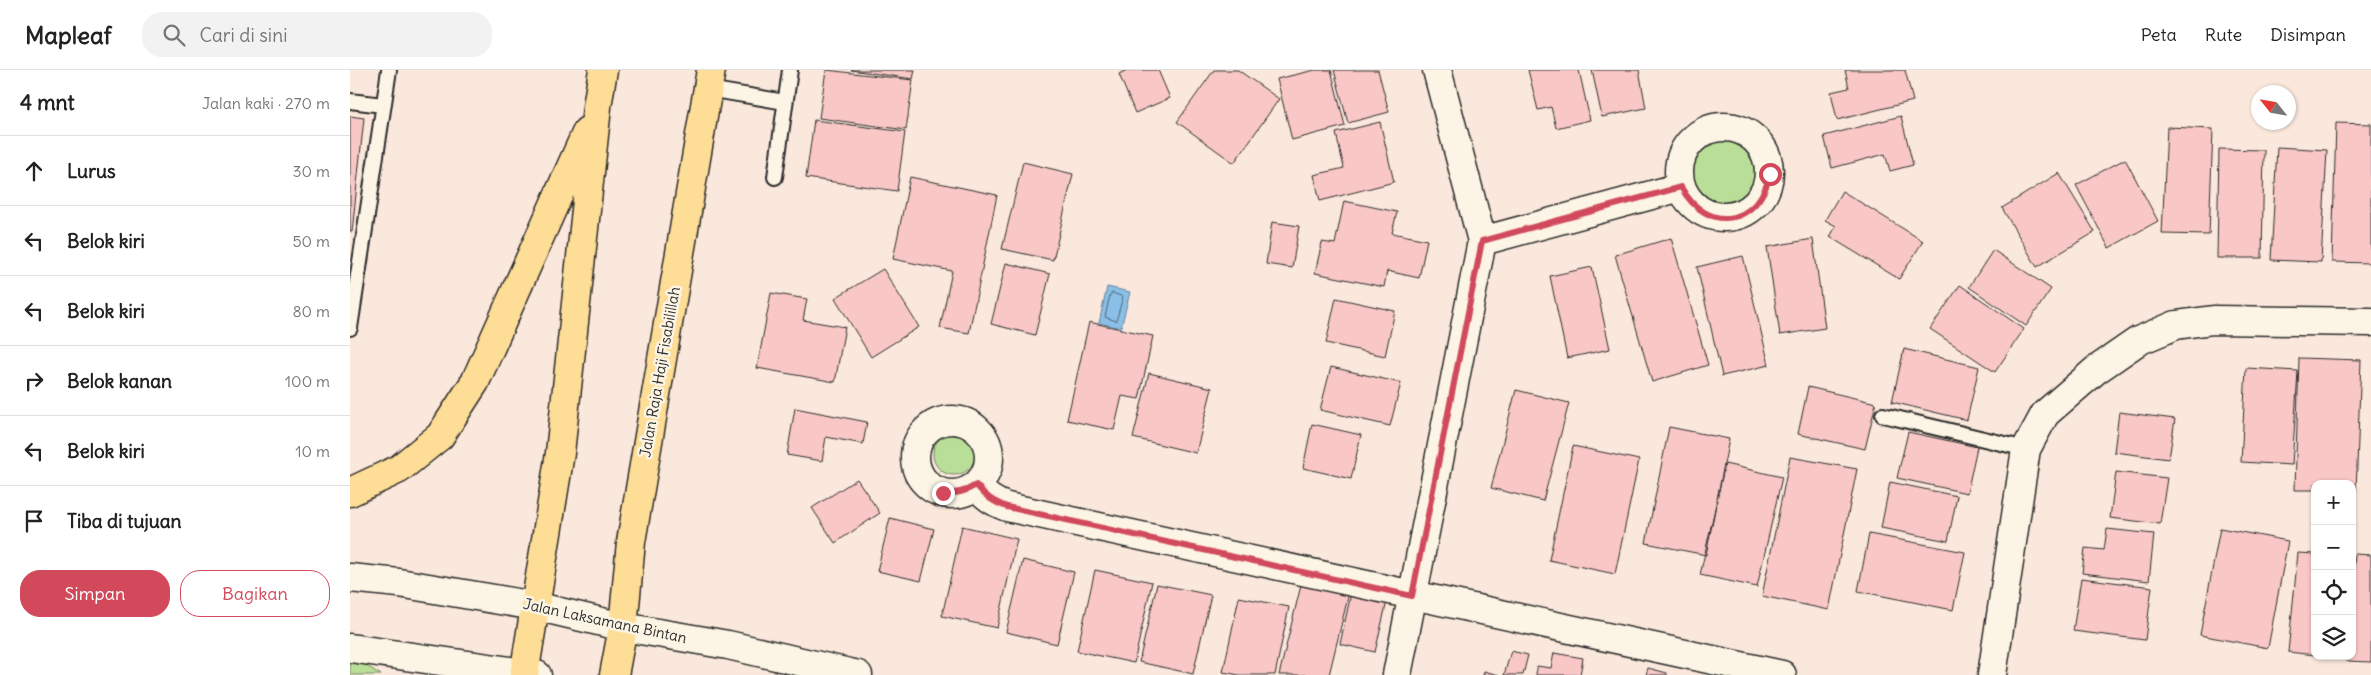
<!DOCTYPE html>
<html lang="id">
<meta charset="utf-8">
<style>
body{margin:0;font-family:Delius,sans-serif;background:#f2f2f2;color:#222}
.controls{position:absolute;right:15px;bottom:15px;display:grid;overflow:hidden;border-radius:10px;box-shadow:0 1px 4px #0004}
.controls button{width:45px;height:45px;display:grid;place-items:center;padding:0;border:0;border-bottom:1px solid #e0e0e0;background:#fff;color:#222;font:25px sans-serif}
.compass{position:absolute;left:1901px;top:15px;width:45px;height:45px;border-radius:50%;background:#fff;box-shadow:0 1px 4px #0004;rotate:301deg}
.stop{position:absolute;width:15px;height:15px;margin:-11px;border:4px solid #d1495b;border-radius:50%;background:#fff}
.stop.end{background:#d1495b;border-color:#fff;box-shadow:0 1px 5px #0008}
.list{margin:0;padding:0;list-style:none}
h2{display:flex;justify-content:space-between;align-items:center;height:65px;margin:0;padding:0 20px;font-size:21px}
h2 small{font-size:16px;font-weight:400;color:#767676}
.list li{display:grid;grid-template-columns:32px 1fr auto;gap:15px;align-items:center;box-sizing:border-box;height:70px;padding:0 20px;border-top:1px solid #e0e0e0}
.list b{display:block;font-size:19px;white-space:nowrap}
.list em{font-size:16px;font-style:normal;color:#767676}
.actions{display:flex;gap:10px;padding:15px 20px}
.actions a{flex:1;padding:11px 0;border:1px solid #d1495b;border-radius:20px;text-align:center;font-size:18px;color:#d1495b}
.actions .main{background:#d1495b;color:#fff}
.icon{flex:none;width:28px;height:28px;fill:none;stroke:currentColor;stroke-width:2;stroke-linecap:round;stroke-linejoin:round}
.map{position:relative;flex:none;width:2021px;height:605px;overflow:hidden}
header{display:flex;align-items:center;gap:30px;box-sizing:border-box;height:70px;padding:0 25px;background:#fff;border-bottom:1px solid #e0e0e0}
header strong{font-size:24px}
nav{display:flex;gap:28px;margin-inline-start:auto;font-size:18px}
.search{width:350px;height:45px;background:#f2f2f2;display:flex;align-items:center;gap:12px;box-sizing:border-box;padding:0 18px;border-radius:20px;color:#767676;font-size:19px}
main{display:flex}
aside{flex:1;background:#fff}
.map>svg:first-child{display:block}
.green{fill:#b9de98;stroke:#728462}
.water{fill:#8abfe7;stroke:#64849c}
.lines{fill:none;stroke-linecap:round;stroke-linejoin:round}
.shore{stroke:#516676;stroke-width:1}
.building{fill:#f9c8c6;stroke:#2b2b2b}
.service-casing{stroke:#2b2b2b;stroke-width:18}
.minor-casing{stroke:#2b2b2b;stroke-width:31}
.secondary-casing{stroke:#2b2b2b;stroke-width:31}
.primary-casing{stroke:#2b2b2b;stroke-width:31}
.service{stroke:#fcf5e5;stroke-width:14}
.minor{stroke:#fcf5e5;stroke-width:28}
.secondary{stroke:#fcf5e5;stroke-width:28}
.primary{stroke:#fedd96;stroke-width:28}
.route{stroke:#d1495b;stroke-width:6}
.labels{text-anchor:middle;stroke-width:5;stroke-linejoin:round;paint-order:stroke}
.street-label{font-size:15px;fill:#2b2b2b;stroke:#fcf5e5}
</style>
<header>
<strong>Mapleaf</strong>
<div class="search"><svg class="icon" aria-label="search" viewBox="0 0 24 24"><circle cx="10" cy="10" r="6"/><path d="M15 15l6 6"/></svg>Cari di sini</div>
<nav><a>Peta</a><a>Rute</a><a>Disimpan</a></nav>
</header>
<main>
<aside>
<h2>4 mnt<small>Jalan kaki · 270 m</small></h2>
<ul class="list">
<li><svg class="icon" aria-label="ahead" viewBox="0 0 24 24"><path d="M12 20V5M6 11l6-6 6 6"/></svg><div><b>Lurus</b></div><em>30 m</em></li>
<li><svg class="icon" aria-label="left" viewBox="0 0 24 24"><path d="M17 20v-9H6M10 6l-5 5 5 5"/></svg><div><b>Belok kiri</b></div><em>50 m</em></li>
<li><svg class="icon" aria-label="left" viewBox="0 0 24 24"><path d="M17 20v-9H6M10 6l-5 5 5 5"/></svg><div><b>Belok kiri</b></div><em>80 m</em></li>
<li><svg class="icon" aria-label="right" viewBox="0 0 24 24"><path d="M7 20v-9h11M14 6l5 5-5 5"/></svg><div><b>Belok kanan</b></div><em>100 m</em></li>
<li><svg class="icon" aria-label="left" viewBox="0 0 24 24"><path d="M17 20v-9H6M10 6l-5 5 5 5"/></svg><div><b>Belok kiri</b></div><em>10 m</em></li>
<li><svg class="icon" aria-label="arrive" viewBox="0 0 24 24"><path d="M6 21V4h12l-3 4 3 4H6"/></svg><div><b>Tiba di tujuan</b></div></li>
</ul>
<div class="actions"><a class="main">Simpan</a><a>Bagikan</a></div>
</aside>
<div class="map">
<svg width="2021" height="605" viewBox="0 0 2021 605">
<rect width="100%" height="100%" fill="#fbe8dc"/>
<filter id="ink" filterUnits="userSpaceOnUse"><feTurbulence type="fractalNoise" baseFrequency=".02" numOctaves="2"/><feDisplacementMap in="SourceGraphic" scale="10" xChannelSelector="R" yChannelSelector="G"/><feConvolveMatrix kernelMatrix="1 2 1 2 8 2 1 2 1" color-interpolation-filters="sRGB"/></filter>
<g filter="url(#ink)">
<path class="green" d="M1343 103a33 33 0 1 1 66 0a33 33 0 1 1-66 0Z
M583 384a21 21 0 1 1 42 0a21 21 0 1 1-42 0Z
M0 585 31 605H0Z"/>
<path class="water" d="M757 217 780 222 771 258 749 253Z"/>
<g class="lines">
<path class="shore" d="M763 223 773 227 766 251 755 247 760 225Z"/>
</g>
<path class="building" d="M476 0 563 10 556 60 469 48Z
M501 0H565L563 9Z
M777 0H808L820 28 785 43 769 4Z
M864 0H888L929 29 884 93 827 52Z
M965 0H981L995 56 942 70 927 9Z
M984 0H1028L1039 42 998 53Z
M1178 0H1229L1240 50 1206 58 1201 37 1188 40Z
M1242 0H1289L1296 38 1252 47Z
M1495 0H1555L1563 31 1487 50 1481 22 1499 18Z
M0 46 14 48 2 162 0 161Z
M1551 46 1563 95 1540 101 1535 84 1482 98 1474 66Z
M464 50 555 62 547 121 456 108Z
M1030 52 1044 112 970 131 964 105 994 98 986 63Z
M1986 53 2021 54V193L1982 192Z
M1817 57 1863 59 1859 165 1812 164Z
M1927 77 1977 80 1971 192 1921 190Z
M1869 79 1914 80 1912 188H1867Z
M1775 89 1808 151 1759 178 1726 115Z
M673 92 723 104 703 190 652 179Z
M1709 103 1745 162 1687 197 1652 138Z
M560 107 647 125 619 263 590 258 602 201 543 189Z
M1492 121 1573 171 1549 209 1480 167 1486 156 1475 150Z
M994 131 1047 142 1042 163 1077 170 1069 208 1037 201 1034 217 965 203 972 172 985 174Z
M922 152 949 156 942 198 916 194Z
M1321 168 1358 295 1302 312 1265 185Z
M1463 169 1475 258 1430 265 1417 177Z
M1643 180 1701 219 1676 256 1619 217Z
M1393 186 1419 295 1372 306 1347 197Z
M656 193 700 204 685 265 641 254Z
M1242 197 1260 279 1217 288 1200 206Z
M533 199 569 257 521 287 485 228Z
M1610 215 1674 259 1645 302 1580 259Z
M421 223 457 229 453 250 495 257 485 312 407 298Z
M986 228 1045 241 1035 286 976 273Z
M739 252 803 266 789 329 772 326 764 360 717 350Z
M1554 279 1629 297 1617 350 1542 332Z
M1949 288 2011 290 2006 422 2002 421V414H1965V420H1945Z
M981 297 1051 313 1040 356 970 340Z
M1896 298 1948 301 1942 395 1891 392Z
M799 303 862 318 846 383 783 368Z
M1458 317 1526 333 1515 379 1448 364Z
M1166 320 1219 333 1193 431 1141 418Z
M445 338 517 352 513 374 476 367 472 391 437 385Z
M1769 342 1825 349 1819 389 1764 382Z
M962 354 1011 365 1001 409 953 398Z
M1319 357 1379 369 1356 485 1296 473Z
M1558 362 1627 377 1617 423 1547 408Z
M1223 376 1289 390 1265 504 1199 490Z
M1440 387 1507 399 1479 540 1412 526Z
M1375 394 1432 407 1407 517 1350 505Z
M1766 402 1817 408 1810 454 1760 448Z
M507 409 530 443 485 473 462 438Z
M1540 412 1607 426 1598 471 1531 458Z
M540 448 584 459 571 511 527 501Z
M612 456 667 469 647 558 592 546Z
M1870 458 1938 471 1918 578 1850 565Z
M1757 459 1804 464 1799 511 1732 503 1735 478 1754 480Z
M1519 464 1615 482 1603 540 1508 521Z
M1948 483 1965 484V585L1938 582Z
M2005 484 2021 485V592L1996 591 1997 586H2002V518Z
M673 490 724 502 707 574 656 562Z
M745 500 802 512 784 593 727 581Z
M1731 508 1802 517 1795 570 1723 561Z
M952 511 999 523 979 605H929Z
M807 514 861 525 843 604 789 592Z
M1002 519 1038 527 1025 582 990 574Z
M889 527 939 537 925 605H889L873 602Z
M1161 581 1178 585 1173 605H1154Z
M1204 583 1233 588 1230 605H1186L1187 596 1201 598Z
M1298 598 1317 603V605H1296Z
M1134 601 1149 605H1133Z"/>
<g class="lines">
<g class="service-casing">
<path id="service" d="M358 19 435 32
M0 31 33 35
M425 107 440 0
M0 258 39 0
M1533 345 1676 379"/>
</g>
<g class="minor-casing">
<path id="minor" d="M1329 102a45 45 0 1 1 90 0a45 45 0 1 1-90 0Z
M1132 171 1331 117
M565 387a37 37 0 1 1 74 0a37 37 0 1 1-74 0Z
M626 415C635 426 643 432 657 437L1432 605
M1047 605 1132 171 1087 0
M1642 605 1676 379 1695 344 1746 300 1788 271 1826 255 1863 250 2021 252"/>
</g>
<g class="secondary-casing">
<path id="secondary" d="M0 508 49 513 185 536 273 557 378 575 508 605
M0 578 187 605"/>
</g>
<g class="primary-casing">
<path id="primary" d="M0 422 49 399 90 366 125 312 237 61
M174 605 210 383 247 37 253 0
M264 605 273 557 281 472 361 0"/>
</g>
<use href="#service" class="service"/>
<use href="#minor" class="minor"/>
<use href="#secondary" class="secondary"/>
<use href="#primary" class="primary"/>
</g>
</g>
<g class="lines" filter="url(#ink)">
<path class="route" d="M593 423C606 424 615 422 626 415 635 426 643 432 657 437L1062 526 1132 171 1331 117C1357 164 1408 156 1420 104"/>
</g>
<g class="labels">
<g class="street-label">
<text transform="translate(310 302) rotate(-80)" y="5">Jalan Raja Haji Fisabilillah</text>
<text transform="translate(255 551) rotate(12)" y="5">Jalan Laksamana Bintan</text>
</g>
</g>
</svg>
<div class="controls">
<button>+</button>
<button>−</button>
<button><svg class="icon" aria-label="locate" viewBox="0 0 24 24"><circle cx="12" cy="12" r="6"/><path d="M12 2v4M12 18v4M2 12h4M18 12h4"/></svg></button>
<button><svg class="icon" aria-label="layers" viewBox="0 0 24 24"><path d="M12 4l9 5-9 5-9-5zM3 14l9 5 9-5"/></svg></button>
</div>
<svg class="compass" viewBox="-18 -18 36 36"><path d="M0-13l5 13h-10z" fill="#e53935"/><path d="M0 13l5-13h-10z" fill="#767676"/></svg>
<div class="stop" style="left:1420px;top:104px"></div>
<div class="stop end" style="left:593px;top:423px"></div>
</div>
</main>
